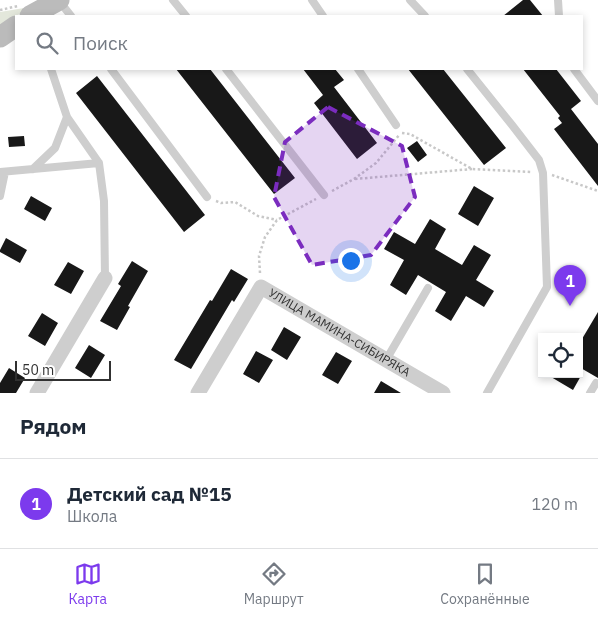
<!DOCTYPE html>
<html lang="ru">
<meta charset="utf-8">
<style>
body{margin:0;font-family:"IBM Plex Sans",sans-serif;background:#f6f6f7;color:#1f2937}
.controls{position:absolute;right:15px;bottom:15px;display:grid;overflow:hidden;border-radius:0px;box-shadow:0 2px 8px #0003}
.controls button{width:45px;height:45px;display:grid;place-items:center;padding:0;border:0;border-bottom:1px solid #e0e1e3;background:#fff;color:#1f2937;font:25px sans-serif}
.scale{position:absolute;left:15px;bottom:12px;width:96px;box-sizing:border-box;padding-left:5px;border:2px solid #313131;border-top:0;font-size:14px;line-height:18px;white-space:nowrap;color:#313131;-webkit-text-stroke:4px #fff;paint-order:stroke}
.you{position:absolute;left:350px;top:260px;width:18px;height:18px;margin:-12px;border:4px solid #fff;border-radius:50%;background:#1a73e8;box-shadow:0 0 0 8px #1a73e833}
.badge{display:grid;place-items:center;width:32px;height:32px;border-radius:50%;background:#7c3aed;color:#fff;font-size:16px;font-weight:700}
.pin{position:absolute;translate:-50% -41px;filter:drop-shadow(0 1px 2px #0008)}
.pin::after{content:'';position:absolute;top:26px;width:18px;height:15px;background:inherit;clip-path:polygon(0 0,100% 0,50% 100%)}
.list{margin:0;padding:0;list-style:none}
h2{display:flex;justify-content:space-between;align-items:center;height:65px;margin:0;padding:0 20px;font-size:21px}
h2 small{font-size:16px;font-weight:400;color:#747a83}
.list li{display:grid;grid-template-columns:32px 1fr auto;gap:15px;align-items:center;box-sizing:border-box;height:90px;padding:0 20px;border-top:1px solid #e0e1e3}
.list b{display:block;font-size:19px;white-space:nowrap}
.list p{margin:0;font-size:16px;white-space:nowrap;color:#747a83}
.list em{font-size:16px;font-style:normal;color:#747a83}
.icon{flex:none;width:28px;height:28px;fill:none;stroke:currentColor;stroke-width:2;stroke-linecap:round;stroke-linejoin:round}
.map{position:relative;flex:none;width:598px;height:393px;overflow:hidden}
.search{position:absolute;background:#fff;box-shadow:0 2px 8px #0003;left:15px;right:15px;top:15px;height:55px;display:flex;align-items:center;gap:12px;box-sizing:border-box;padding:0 18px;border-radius:0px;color:#747a83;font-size:19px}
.sheet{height:155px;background:#fff}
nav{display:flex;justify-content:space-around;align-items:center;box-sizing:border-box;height:70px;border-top:1px solid #e0e1e3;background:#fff;font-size:14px;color:#747a83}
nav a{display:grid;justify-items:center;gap:2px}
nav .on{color:#7c3aed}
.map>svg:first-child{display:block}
.green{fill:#e3e7db}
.building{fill:#181818}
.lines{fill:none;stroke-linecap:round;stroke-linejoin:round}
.path{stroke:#c8c8c8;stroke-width:2.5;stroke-dasharray:2.5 2.5;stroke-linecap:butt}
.service{stroke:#cecece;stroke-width:8}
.minor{stroke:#cecece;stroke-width:15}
.secondary{stroke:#bbb;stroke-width:21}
.marked{fill:#7b2cbf;fill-opacity:0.2;stroke:#7b2cbf;stroke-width:4;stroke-dasharray:10 6;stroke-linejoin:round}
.labels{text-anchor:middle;stroke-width:5;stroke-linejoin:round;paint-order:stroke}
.street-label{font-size:12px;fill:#313131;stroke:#fff}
</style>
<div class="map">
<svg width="598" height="393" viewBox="0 0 598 393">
<rect width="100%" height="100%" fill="#fff"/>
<path class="green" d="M30 7 0 27V12Z"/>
<path class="building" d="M523 0H530L543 16H503Z
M176 69H210L295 178 274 194Z
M303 69H335L344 80 334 87 377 143 357 159 314 103 323 95Z
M408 69H443L506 148 484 165Z
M523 69H556L581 101 571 109 598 144V186L554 129 562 123 558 118 560 116Z
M97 76 205 215 184 232 76 93Z
M24 136 25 146 9 147 8 137Z
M417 141 427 155 418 162 407 148Z
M474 186 494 198 478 226 458 214Z
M31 196 52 208 45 221 24 209Z
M430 219 446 229 435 249 462 265 474 245 491 255 476 280 494 291 484 307 466 296 451 321 435 311 446 292 418 275 406 295 390 285 404 260 384 249 394 232 415 244Z
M6 238 27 250 20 263 0 252V250Z
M132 261 148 271 128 306 130 307 117 330 100 321 121 286 118 284Z
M68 262 84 271 71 294 54 285Z
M231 269 248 279 234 302 232 300 191 369 174 360 210 300 212 301Z
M598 312V378L579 367V344Z
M42 313 58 323 45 346 28 336Z
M284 327 301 337 287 360 271 350Z
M89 345 105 355 91 378 75 368Z
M256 351 273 360 259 383 243 374Z
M336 352 352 361 338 384 322 375Z
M9 368 25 378 16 393H0V383Z
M546 374H582L573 390Z
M381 381 401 393H374Z"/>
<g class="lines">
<path class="path" d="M0 10 18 6
M402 133 410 134 472 169 532 172
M552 175 598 191
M355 179 472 169
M332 191 354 179 376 163 400 134
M216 201 221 203 235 202 258 216 277 220
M260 273 259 256 265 237 277 220 316 199"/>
<path class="service" d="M173 0 186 16
M312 0 323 16
M410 0 425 16
M558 0 559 16
M60 2 71 16
M51 69 67 117 99 163 104 201 105 278
M111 69 207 197
M226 69 324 195
M358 69 396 125
M467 69 512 125 539 160 543 173 547 287 487 393
M574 69 598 101
M33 169 55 148 67 117
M0 172 99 163
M0 196 5 172
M386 360 428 288
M590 393 596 383"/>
<g class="minor">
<path d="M37 393 105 278"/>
<path id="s1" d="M198 393 261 287 443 393"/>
</g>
<path class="secondary" d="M30 16 59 0
M0 37 16 26"/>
</g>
<path class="marked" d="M328 107 402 146 415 197 371 255 312 265 274 197 285 142Z"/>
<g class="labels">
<g class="street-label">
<text dy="4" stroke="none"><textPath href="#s1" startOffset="214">УЛИЦА МАМИНА-СИБИРЯКА</textPath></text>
</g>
</g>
</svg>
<div class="controls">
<button><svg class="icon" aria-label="locate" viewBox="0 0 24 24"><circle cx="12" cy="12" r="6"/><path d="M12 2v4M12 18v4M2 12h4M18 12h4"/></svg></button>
</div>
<div class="scale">50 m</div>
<div class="you"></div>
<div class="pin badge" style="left:570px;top:306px">1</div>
<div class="search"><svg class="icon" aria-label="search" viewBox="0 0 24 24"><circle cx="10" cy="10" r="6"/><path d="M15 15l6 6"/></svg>Поиск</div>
</div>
<section class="sheet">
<h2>Рядом<small></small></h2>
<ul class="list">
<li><span class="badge">1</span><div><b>Детский сад №15</b><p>Школа</p></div><em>120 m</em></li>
</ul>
</section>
<nav>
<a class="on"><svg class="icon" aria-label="map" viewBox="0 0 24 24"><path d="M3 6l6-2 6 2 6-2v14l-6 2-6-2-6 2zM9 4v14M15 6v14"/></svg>Карта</a>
<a><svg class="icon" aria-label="directions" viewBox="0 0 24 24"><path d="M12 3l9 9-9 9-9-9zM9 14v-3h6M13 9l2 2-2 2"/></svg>Маршрут</a>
<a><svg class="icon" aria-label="saved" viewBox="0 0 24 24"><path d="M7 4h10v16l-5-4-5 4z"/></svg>Сохранённые</a>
</nav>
